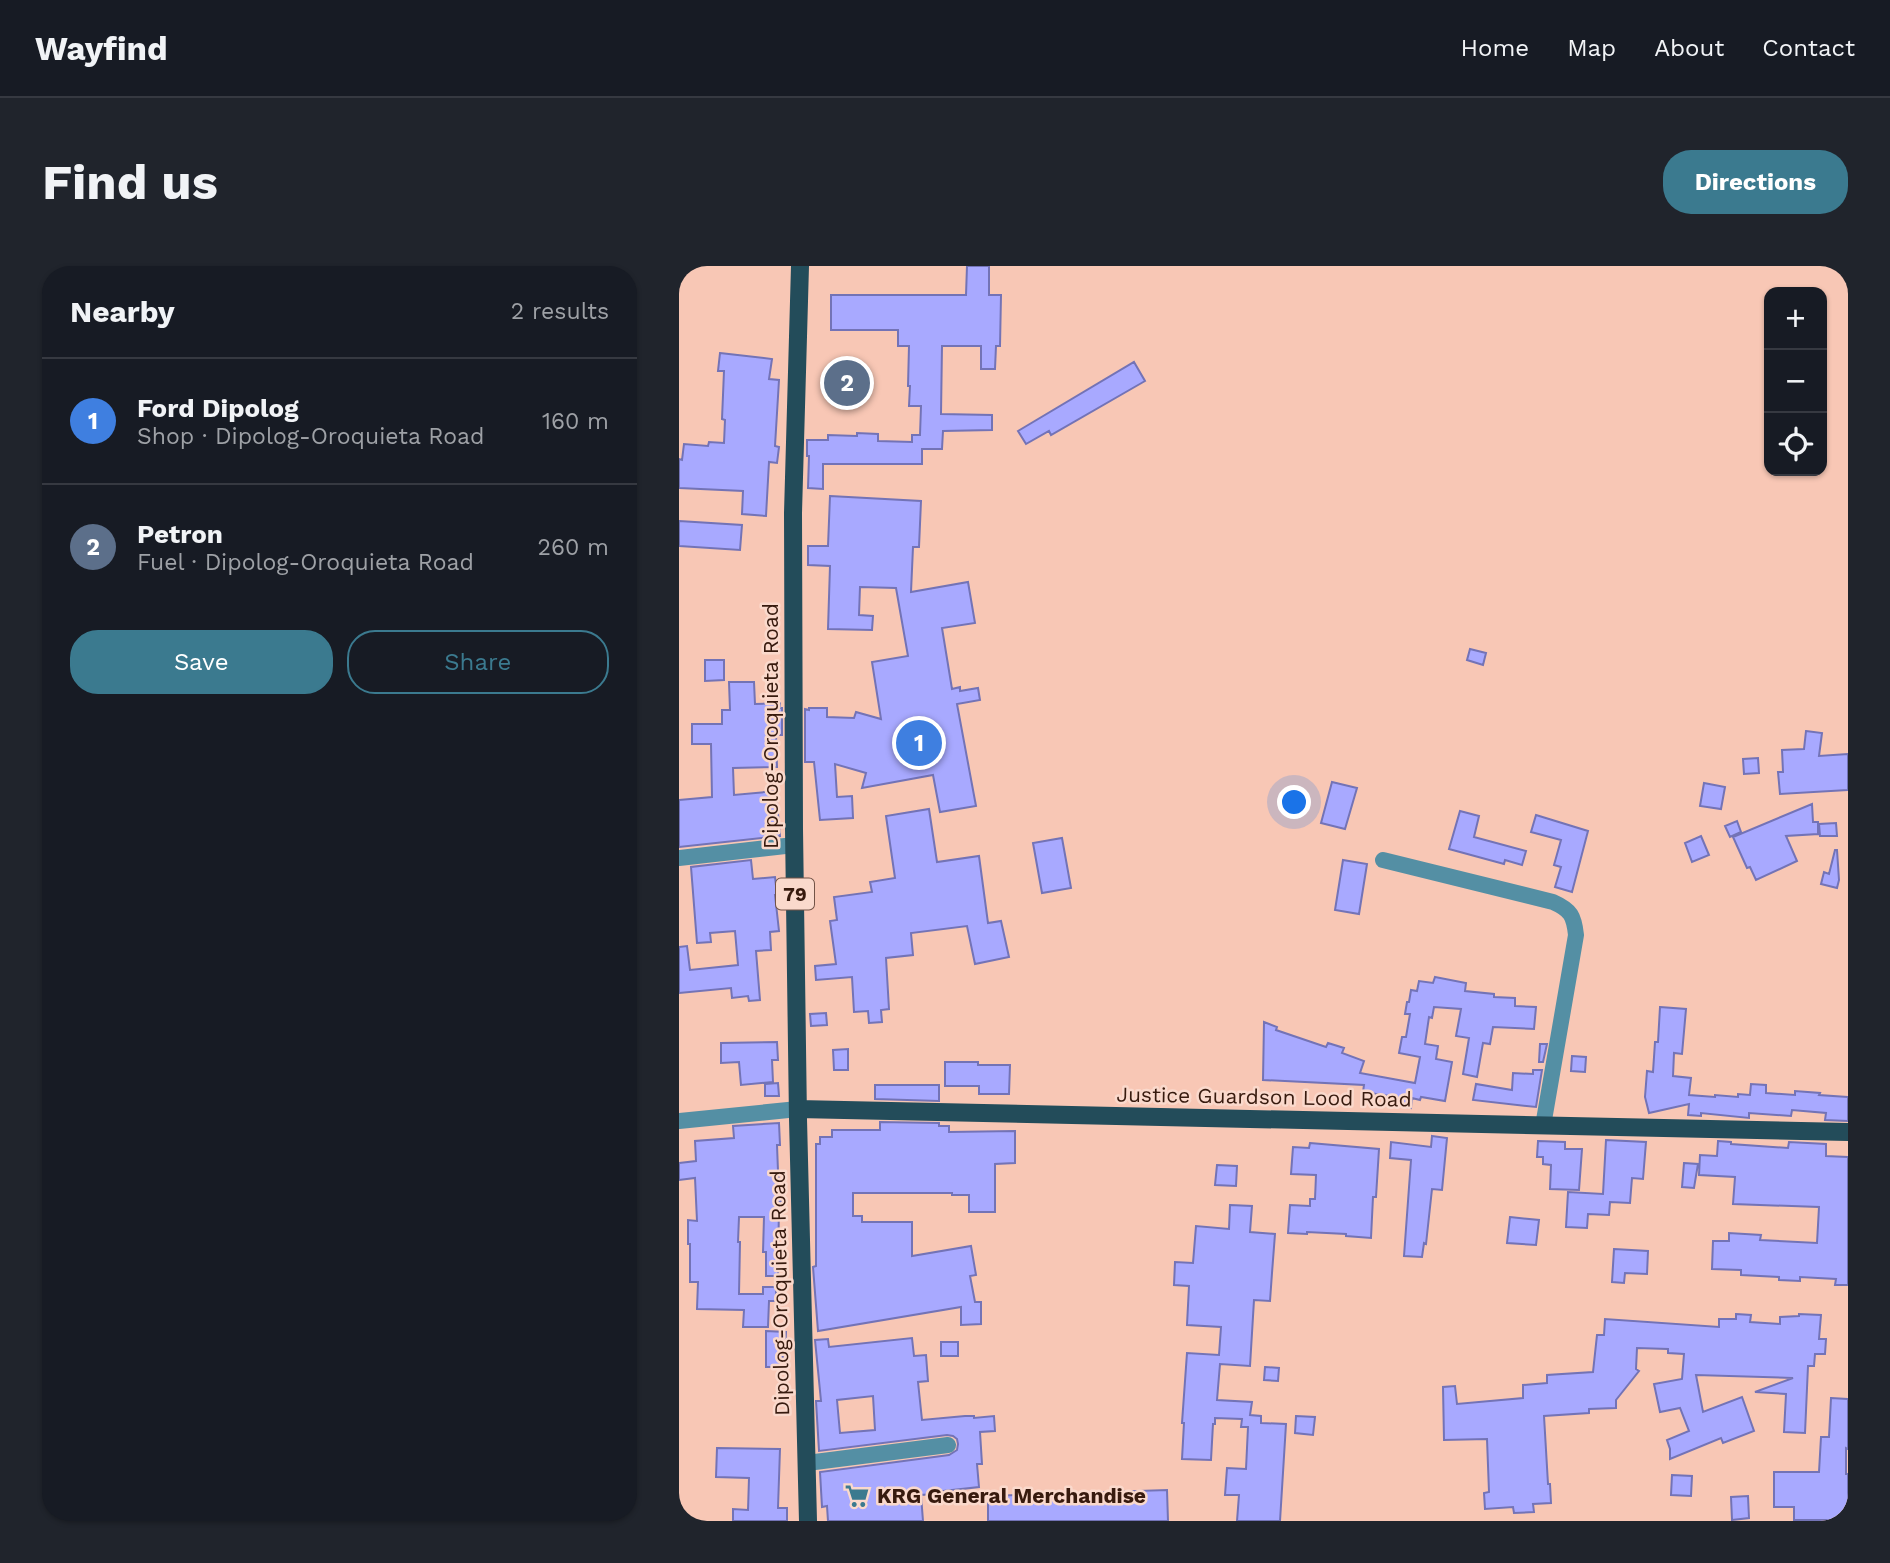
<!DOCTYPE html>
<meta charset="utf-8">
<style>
body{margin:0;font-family:"Work Sans",sans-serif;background:#20242c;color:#f1f3f6}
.controls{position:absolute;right:21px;top:21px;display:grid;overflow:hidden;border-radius:14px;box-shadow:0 2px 5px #0004}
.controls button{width:63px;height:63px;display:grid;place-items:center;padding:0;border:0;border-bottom:2px solid #363941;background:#171b24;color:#f1f3f6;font:35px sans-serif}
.you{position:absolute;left:616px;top:537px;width:24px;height:24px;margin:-18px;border:5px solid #fff;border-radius:50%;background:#1a73e8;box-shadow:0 0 0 10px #1a73e833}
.badge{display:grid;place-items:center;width:46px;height:46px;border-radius:50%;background:#3b7a8f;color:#fff;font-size:23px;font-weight:700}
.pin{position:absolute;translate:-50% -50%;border:4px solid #fff;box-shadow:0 2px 7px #0006}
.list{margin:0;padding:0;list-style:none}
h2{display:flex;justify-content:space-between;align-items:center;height:91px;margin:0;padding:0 28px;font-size:30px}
h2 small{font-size:23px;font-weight:400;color:#9ea1a6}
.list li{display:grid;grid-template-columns:46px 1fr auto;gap:21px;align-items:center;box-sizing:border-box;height:126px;padding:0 28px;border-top:2px solid #363941}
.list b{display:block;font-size:26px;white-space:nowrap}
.list p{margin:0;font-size:23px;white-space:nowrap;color:#9ea1a6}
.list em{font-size:23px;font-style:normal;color:#9ea1a6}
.actions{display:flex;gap:14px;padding:21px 28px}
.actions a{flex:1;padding:16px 0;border:2px solid #3b7a8f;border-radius:28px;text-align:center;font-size:24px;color:#3b7a8f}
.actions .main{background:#3b7a8f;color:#fff}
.icon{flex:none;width:38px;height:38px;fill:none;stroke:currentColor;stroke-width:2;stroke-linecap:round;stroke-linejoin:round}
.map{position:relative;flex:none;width:1169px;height:1255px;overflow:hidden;border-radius:28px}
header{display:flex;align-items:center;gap:42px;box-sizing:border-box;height:98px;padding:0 35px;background:#171b24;border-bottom:2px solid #363941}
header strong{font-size:33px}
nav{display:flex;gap:38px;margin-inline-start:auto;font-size:24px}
.intro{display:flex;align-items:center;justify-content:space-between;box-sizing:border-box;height:168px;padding:0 42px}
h1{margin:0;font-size:49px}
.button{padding:18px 32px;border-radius:28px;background:#3b7a8f;color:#fff;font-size:24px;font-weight:700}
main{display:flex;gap:42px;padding:0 42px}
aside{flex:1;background:#171b24;border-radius:28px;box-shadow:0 2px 5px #0004}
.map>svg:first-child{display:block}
.building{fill:#a8a9ff;stroke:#7373b6;stroke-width:2;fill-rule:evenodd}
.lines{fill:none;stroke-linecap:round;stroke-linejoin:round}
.minor{stroke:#548fa4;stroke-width:16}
.primary{stroke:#234c5a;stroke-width:18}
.labels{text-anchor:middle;stroke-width:5;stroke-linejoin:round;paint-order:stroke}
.shield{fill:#fad9cc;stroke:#725347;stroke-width:2}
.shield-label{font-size:19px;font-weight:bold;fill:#371a0e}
.street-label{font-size:21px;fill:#371a0e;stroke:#fad9cc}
.poi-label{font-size:21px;font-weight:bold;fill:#371a0e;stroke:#fad9cc;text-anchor:start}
</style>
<header>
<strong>Wayfind</strong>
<nav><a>Home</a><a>Map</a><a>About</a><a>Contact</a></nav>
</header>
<div class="intro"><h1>Find us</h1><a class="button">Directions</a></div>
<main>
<aside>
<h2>Nearby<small>2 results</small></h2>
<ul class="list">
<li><span class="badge" style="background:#3f7fe0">1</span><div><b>Ford Dipolog</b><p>Shop · Dipolog-Oroquieta Road</p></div><em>160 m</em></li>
<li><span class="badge" style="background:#5c6f8a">2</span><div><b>Petron</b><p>Fuel · Dipolog-Oroquieta Road</p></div><em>260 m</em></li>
</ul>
<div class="actions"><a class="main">Save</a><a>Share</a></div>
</aside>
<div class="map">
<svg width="1169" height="1255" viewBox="0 0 1169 1255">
<rect width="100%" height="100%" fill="#f8c7b5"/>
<path class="building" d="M288 0H310V29H322L321 80H317L316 103H302V80H263L262 148 313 149V164L264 165 263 183H243V198H144V223L129 222 130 190H128V174H149V169L178 170V167L199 168V175L233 176V169H241L242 140H230L231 120H229L230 80H219V64H152V29H287Z
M41 87 93 93 90 113 100 114 96 180 100 181 98 197 90 196 87 250 63 248 64 225 0 222V193L3 194 5 178 29 180 30 176 45 177 46 154 43 153 45 105H39Z
M455 96 466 115 372 169 370 165 347 178 339 165Z
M149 106 188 107 187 128 148 127Z
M151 230 242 235 240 281H234L232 326 289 316 296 357 263 362 273 423 281 421V425L299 422 301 434 278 438 297 540 261 546 254 509 183 522 187 507 156 498 158 531 173 530 174 552 141 554 135 496H126V443L130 444V442H148V451L175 452 177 446 202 453 193 396 229 390 217 322 181 321 180 349 194 350 193 364 149 363 151 300 129 299V280H149Z
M0 255 63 259 61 284 0 280Z
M791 383 807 387 804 399 788 394Z
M26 394H45V414L26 415Z
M50 416H75L76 438 101 437V442H103V469H97L98 501 54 502 55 529 97 525 101 570 0 581V534L33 531 32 478H13V458H43V444H51Z
M1127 465 1143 467 1140 490 1169 488V524L1101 528 1099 506H1104L1103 484 1125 483Z
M1079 492 1080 507 1065 508 1064 493Z
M653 516 678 522 666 563 642 557Z
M1025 517 1046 521 1042 543 1021 540Z
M1133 538 1134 556H1139V568L1107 570 1118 595 1077 614 1071 601 1068 602 1054 571Z
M250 543 258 596 300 590 309 657 322 655 330 691 296 698 288 660 232 667 234 689 207 692 210 743 202 744 203 756 190 757 189 745 175 746 173 711 137 714 136 700 157 698 151 655 158 654 155 631 193 626 191 616 216 612 207 550Z
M781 545 800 550 795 571 847 585 843 599 826 594 825 598 770 583Z
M857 549 909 565 893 626 876 621 882 601 875 599 882 574 852 566Z
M1058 555 1062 566 1051 571 1046 560Z
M1157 557 1158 570H1141L1140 558Z
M1022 570 1030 589 1013 596 1006 577Z
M383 572 392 622 363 627 354 577Z
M1156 584H1158L1160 614 1158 622 1142 618 1145 606 1150 608Z
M72 594 74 613 96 611 98 629H96L100 665 91 666 92 684 77 685 81 734 70 735 69 730 53 732 52 722 0 727V681L8 680 11 704 59 699 56 665 31 667 32 676 18 677 12 601Z
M664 594 688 598 680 648 656 644Z
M756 711 787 717 786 725 815 728V731L836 732V740L857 741 855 763 814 761 811 778 804 777 798 811 784 808 790 772 777 770 782 743 755 741 753 752 750 751 746 778 759 780 757 793 773 796 766 835 742 831 741 834 733 832 732 842 717 839 718 831 684 826 685 819 584 814 585 756 598 761 597 764 647 781 649 777 665 782 663 787 685 795 681 807 736 817 741 791 720 787 723 771H727L731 748H726L728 736H730L732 724 738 725 740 715 754 717Z
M981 741 1007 743 1003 788 995 787 994 810 1012 812 1010 829 1036 831V829L1059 831V828L1071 829 1072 818 1087 819V827L1116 829V825L1141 827 1140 829 1169 831V855L1146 854 1147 847 1113 844 1112 850 1070 847V852L1022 847V850L1009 849 1010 838 970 847 966 831 968 805 974 806 976 776H979Z
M147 747 148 759 132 760 131 748Z
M98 776 99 794H93L94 816 62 819 60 796 42 797V777Z
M861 778H868L864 796H860Z
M169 783V804H155L154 784Z
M893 790 907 791 906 806 892 805Z
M266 796H299V799H331L330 828H300V820H266Z
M854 804H863L857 841 794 834 797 818 833 824 834 807 854 808Z
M99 817 100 830H86V818Z
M196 819H260V835L196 833Z
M201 856 260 857V860H270V866L336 865V897L316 898V946H290V929H273V927H174V950H183V956H233V990L292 980 297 1009 291 1010 296 1036H302V1058L282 1059V1041L139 1065 134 1001 137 1000V878H141V871H153V864H201Z
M100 857 101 879H98L99 905 100 921H102V936H100L99 1010H87V986H84L85 951H60L59 976H61L60 1028H84V1021H97V1035H90L89 1061H64L65 1044 18 1043 19 1016H11V978H9V954L18 955 16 912 0 914V897L17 895 16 875 55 872 54 860Z
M753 870 768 872 763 924 753 923 747 978 745 977 743 991 725 990 732 894 711 892 712 876 752 881Z
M927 874 967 876 964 913 953 912 951 937 931 936 930 949 909 948 908 962 887 961 889 926 924 928Z
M859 875 886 876V883H903L900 924 871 923 872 899 864 898V891H858Z
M1039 875 1052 876V878L1109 882 1110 876 1147 878V890L1169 891V1019H1156L1157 1013 1121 1011V1015L1100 1014V1011L1062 1009V1004L1033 1003 1034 975H1050V967L1082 969 1081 974 1138 977 1140 941 1054 938 1056 911 1020 909 1021 889 1038 890Z
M631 877 700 883 697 931H694L692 972 667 970V968L628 966V968L609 967 611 939 631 940V933H636L637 909 612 908 614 881 630 882Z
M1005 897 1019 898 1015 922 1003 921Z
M538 899 558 900 557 920 536 919Z
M551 939 573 940 571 966 596 968 593 1007 591 1035 575 1034 571 1100 541 1098 538 1134 573 1136 571 1149 582 1150V1157L607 1158 601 1255H558L560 1229H546L548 1202 567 1203 569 1161H562L563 1153 536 1152V1158H534L532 1194 503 1193 505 1157H503L508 1087 540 1089 542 1061 508 1059 510 1020 495 1019 496 996 514 997 517 960 550 963Z
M831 951 860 954 857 979 828 977Z
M935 983 969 985 968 1008 946 1007 945 1017 933 1016Z
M1057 1048 1072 1049 1071 1056 1101 1058V1051L1120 1050V1048L1142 1049 1140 1073H1147L1146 1088H1136L1135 1100H1129L1126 1167 1105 1166 1107 1128 1076 1126 1114 1112 1017 1109 1024 1146 1063 1131 1075 1165 1044 1177 1042 1172 991 1193V1183L988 1174 1010 1165 1001 1142 981 1146 975 1118 1003 1113 1005 1088 989 1087V1083L958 1082 957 1103 960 1105 937 1134V1142L910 1143V1147L865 1150 869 1218H871L872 1237 854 1238 855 1246 835 1247 834 1241 806 1243 805 1227 810 1226 808 1173 765 1174 764 1121 776 1120 778 1138 844 1132V1119L868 1117V1109L914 1106 918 1069H925L926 1053 1040 1061V1053H1057Z
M87 1065 107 1066 106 1087H104L103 1101H87Z
M233 1072 235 1090 247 1089 249 1115 239 1116 243 1154 286 1150H295V1152L315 1150 316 1165 301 1166 303 1198H298L300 1221 256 1226V1228L242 1229 244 1255H149L148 1240 143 1241 141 1206 270 1189 278 1184 279 1178 278 1173 274 1170 268 1169 140 1185 137 1135H142L136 1074 149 1073 150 1081ZM194 1130 196 1164 161 1167 158 1134Z
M262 1076H279V1090H262Z
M586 1101 600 1102 599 1115 585 1114Z
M1152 1132 1169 1133V1183L1167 1182V1208H1169V1254H1115V1241H1095V1206H1140L1142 1171H1150Z
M617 1150 636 1151 634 1169 616 1167Z
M38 1182 101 1183 99 1242H108V1255H54V1243L69 1244 70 1212 37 1211Z
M993 1209 1013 1210 1012 1230 992 1229Z
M488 1224 489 1255H309V1230Z
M1069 1230 1070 1252 1053 1254 1052 1231Z"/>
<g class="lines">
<path class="minor" d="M0 592 115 579
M704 594 874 636C892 644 895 650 897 669L864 860
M0 855 119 843
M128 1197 269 1179"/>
<path class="primary" d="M121 0 114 247 115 563 119 853 129 1255
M119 843 1169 866"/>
</g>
<defs>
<g id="supermarket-bare" transform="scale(1.89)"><path d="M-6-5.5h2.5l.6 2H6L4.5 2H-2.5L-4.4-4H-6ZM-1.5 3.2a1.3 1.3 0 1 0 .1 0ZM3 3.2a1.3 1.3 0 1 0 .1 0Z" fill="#3b7a8f" stroke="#fad9cc" stroke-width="2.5" paint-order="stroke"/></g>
</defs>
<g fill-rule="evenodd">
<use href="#supermarket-bare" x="178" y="1230"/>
</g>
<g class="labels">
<rect class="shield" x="97" y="612.5" width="38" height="31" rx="5"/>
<g class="shield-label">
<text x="116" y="635">79</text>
</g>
<g class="street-label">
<text transform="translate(92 460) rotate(-90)" y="7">Dipolog-Oroquieta Road</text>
<text transform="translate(585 831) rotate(1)" y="7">Justice Guardson Lood Road</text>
<text transform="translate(101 1027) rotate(-91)" y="7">Dipolog-Oroquieta Road</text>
</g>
<g class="poi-label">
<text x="198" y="1237">KRG General Merchandise</text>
</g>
</g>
</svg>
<div class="controls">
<button>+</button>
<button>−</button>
<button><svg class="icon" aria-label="locate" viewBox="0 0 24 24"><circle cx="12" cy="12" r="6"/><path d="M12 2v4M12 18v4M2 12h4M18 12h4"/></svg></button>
</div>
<div class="you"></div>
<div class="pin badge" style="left:240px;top:477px;background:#3f7fe0">1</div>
<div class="pin badge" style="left:168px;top:117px;background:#5c6f8a">2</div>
</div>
</main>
